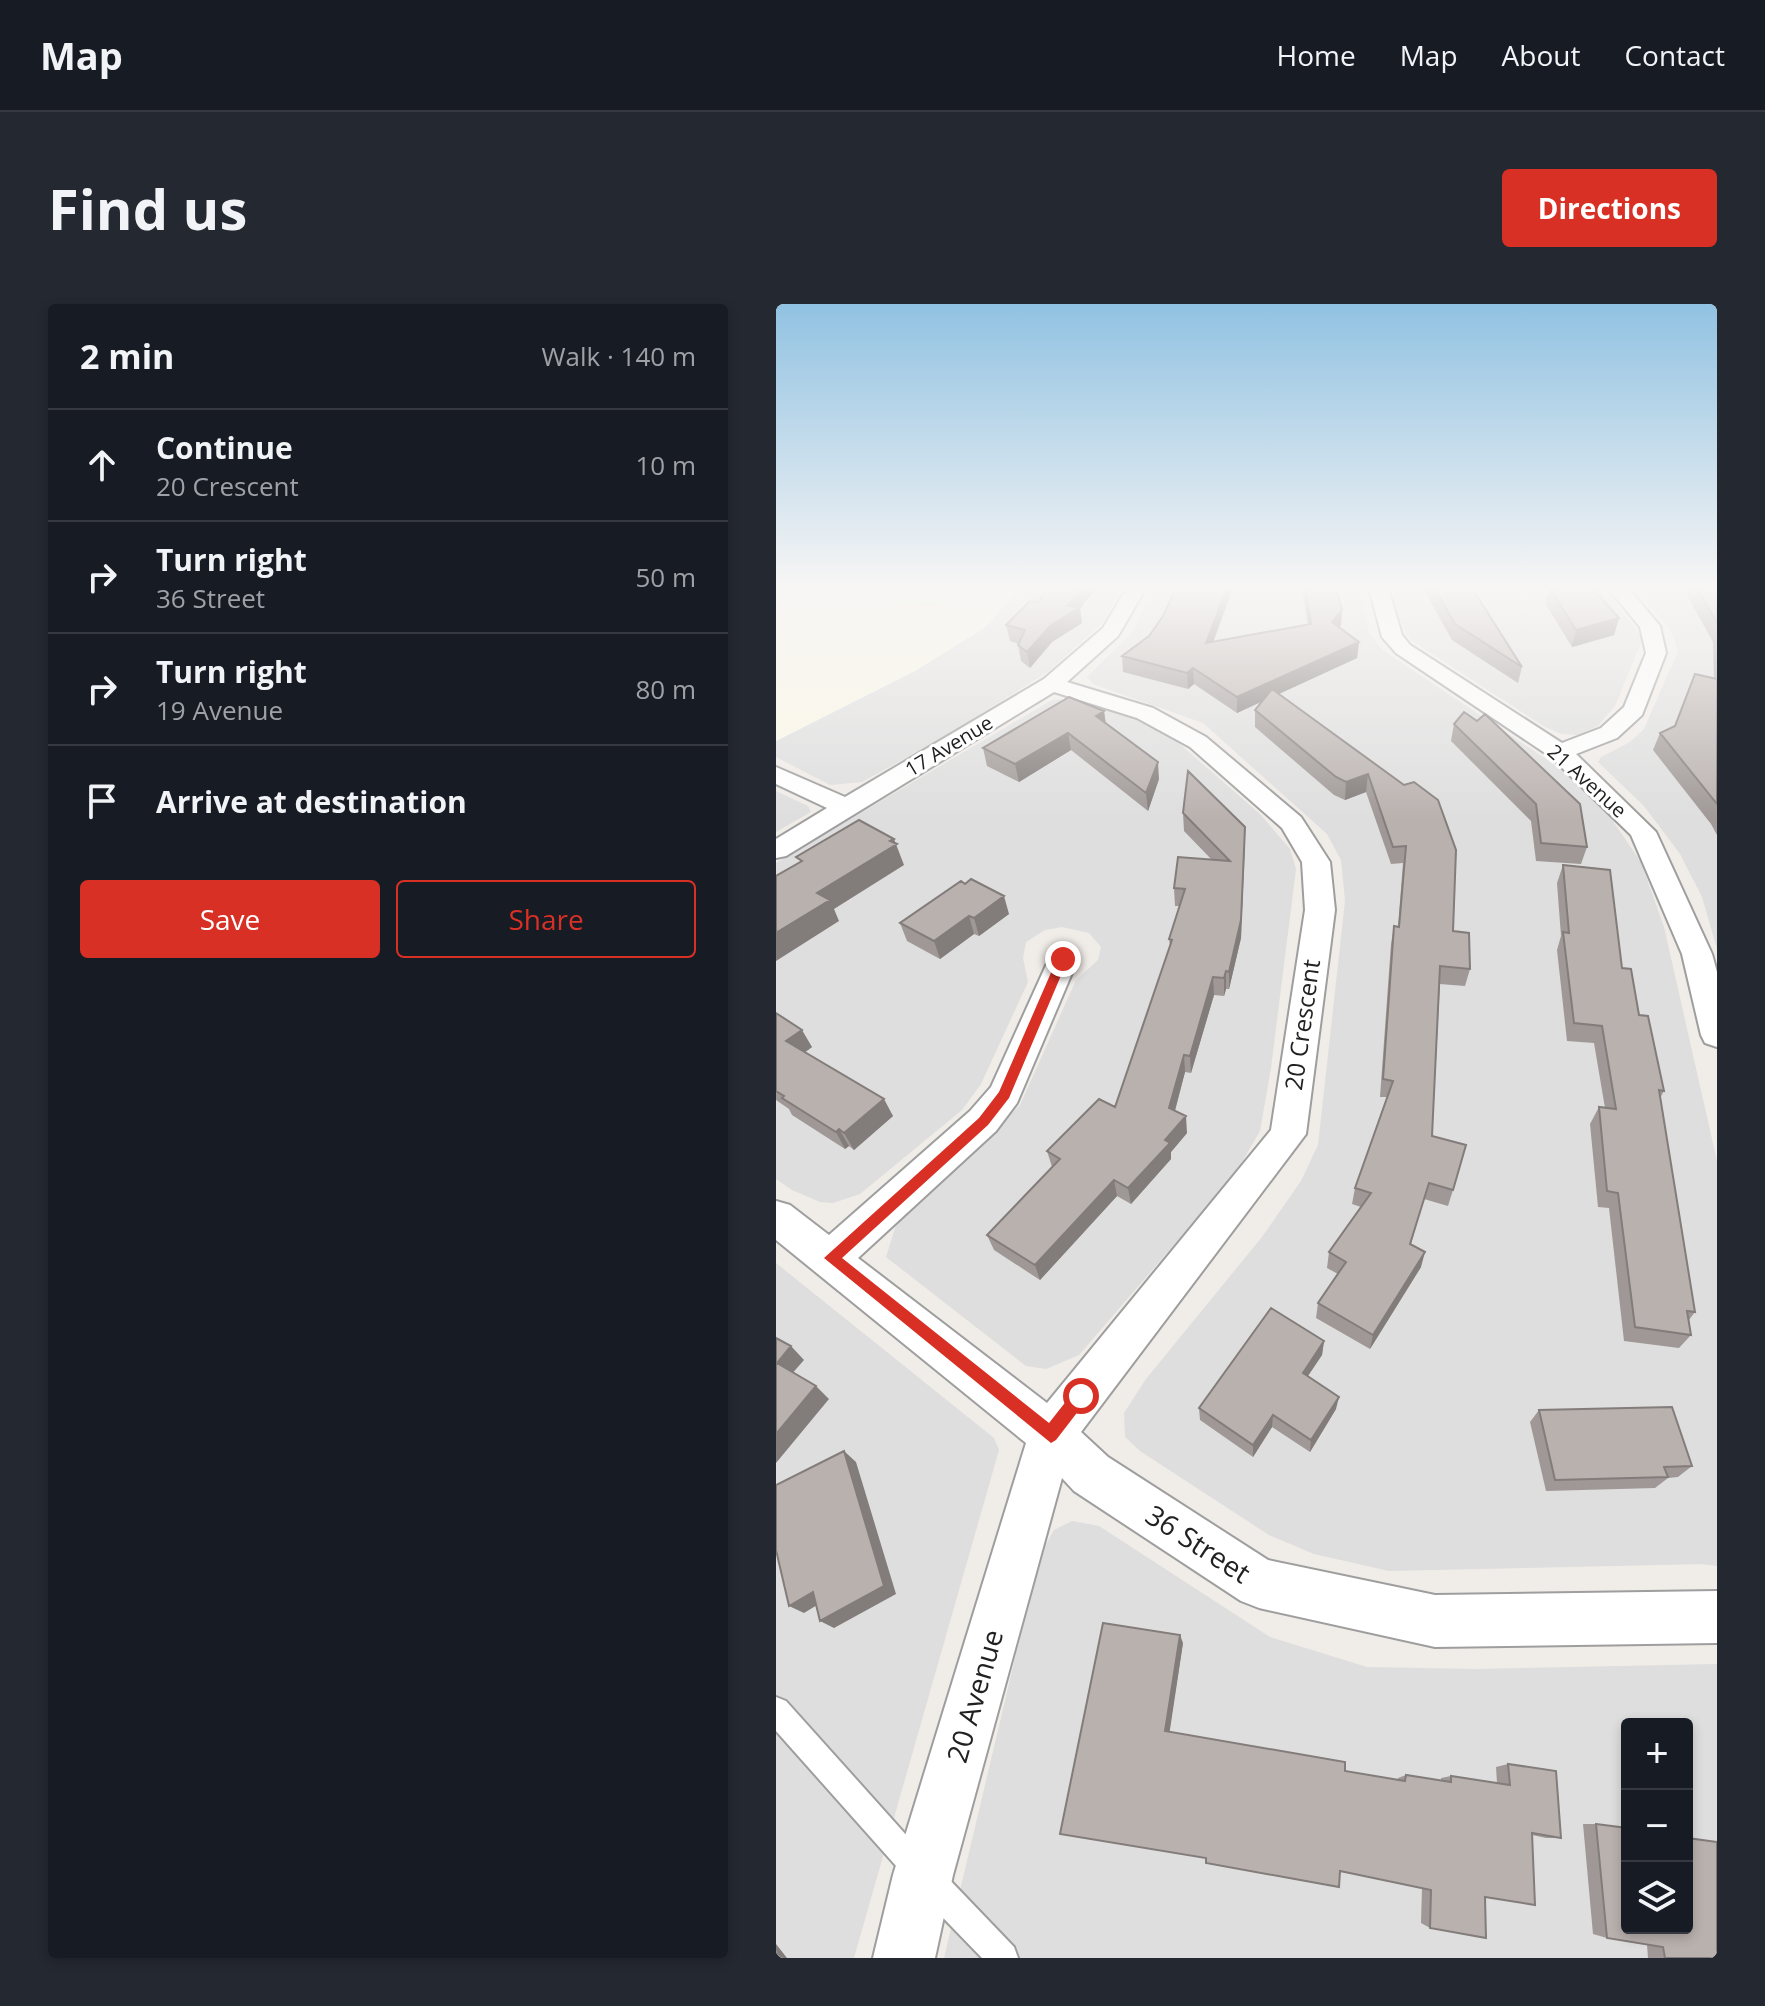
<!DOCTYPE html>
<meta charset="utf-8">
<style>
body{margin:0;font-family:"Open Sans",sans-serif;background:#242831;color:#f1f3f6}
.controls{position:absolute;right:24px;bottom:24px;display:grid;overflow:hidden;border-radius:8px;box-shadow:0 4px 12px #0003}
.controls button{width:72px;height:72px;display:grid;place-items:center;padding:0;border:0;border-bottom:2px solid #363941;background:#171b24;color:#f1f3f6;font:40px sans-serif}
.stop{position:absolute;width:24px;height:24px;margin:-18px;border:6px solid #d93025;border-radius:50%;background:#fff}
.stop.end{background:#d93025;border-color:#fff;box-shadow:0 2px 8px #0008}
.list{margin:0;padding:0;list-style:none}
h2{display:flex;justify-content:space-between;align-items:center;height:104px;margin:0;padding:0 32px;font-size:34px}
h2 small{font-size:26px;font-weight:400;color:#9ea1a6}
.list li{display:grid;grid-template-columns:52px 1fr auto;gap:24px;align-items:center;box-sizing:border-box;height:112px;padding:0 32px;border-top:2px solid #363941}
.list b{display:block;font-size:30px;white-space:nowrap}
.list p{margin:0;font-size:26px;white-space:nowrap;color:#9ea1a6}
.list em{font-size:26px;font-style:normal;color:#9ea1a6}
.actions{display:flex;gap:16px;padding:24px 32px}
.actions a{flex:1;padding:18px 0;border:2px solid #d93025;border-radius:8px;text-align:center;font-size:28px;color:#d93025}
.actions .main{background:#d93025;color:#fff}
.icon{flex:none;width:44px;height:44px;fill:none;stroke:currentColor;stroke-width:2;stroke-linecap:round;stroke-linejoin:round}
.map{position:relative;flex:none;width:941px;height:1654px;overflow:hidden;border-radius:8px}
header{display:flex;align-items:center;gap:48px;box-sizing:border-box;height:112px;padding:0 40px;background:#171b24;border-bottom:2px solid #363941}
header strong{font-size:38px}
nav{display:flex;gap:44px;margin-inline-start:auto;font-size:28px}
.intro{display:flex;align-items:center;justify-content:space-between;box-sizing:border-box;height:192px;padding:0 48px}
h1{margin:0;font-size:56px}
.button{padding:20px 36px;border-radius:8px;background:#d93025;color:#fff;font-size:28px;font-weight:700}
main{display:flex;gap:48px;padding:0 48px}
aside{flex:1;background:#171b24;border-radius:8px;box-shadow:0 4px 12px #0003}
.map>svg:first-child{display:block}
.residential{fill:#dedede;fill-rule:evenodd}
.education{fill:#fbf7e6}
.park{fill:#d0f3cc}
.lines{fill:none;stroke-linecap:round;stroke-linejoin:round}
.lane-casing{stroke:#9e9e9e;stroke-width:4}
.street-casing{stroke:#9e9e9e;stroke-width:4}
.lane{fill:#fff;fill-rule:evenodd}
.street{fill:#fff;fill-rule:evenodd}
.wall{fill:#9f9896}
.shaded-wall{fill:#827c7a}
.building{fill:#b9b1ae;stroke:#827c7a;stroke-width:2}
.route{fill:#d93025}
.labels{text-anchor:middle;stroke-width:6;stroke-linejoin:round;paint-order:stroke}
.far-street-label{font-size:20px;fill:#212121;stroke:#fff}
.street-label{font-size:24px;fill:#212121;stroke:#fff}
.near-street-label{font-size:28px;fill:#212121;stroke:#fff}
</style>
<header>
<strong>Map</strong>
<nav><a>Home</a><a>Map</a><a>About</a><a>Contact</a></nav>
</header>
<div class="intro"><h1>Find us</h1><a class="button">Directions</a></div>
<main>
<aside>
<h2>2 min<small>Walk · 140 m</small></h2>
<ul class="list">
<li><svg class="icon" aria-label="ahead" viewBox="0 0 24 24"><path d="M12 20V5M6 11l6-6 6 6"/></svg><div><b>Continue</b><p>20 Crescent</p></div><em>10 m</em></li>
<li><svg class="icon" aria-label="right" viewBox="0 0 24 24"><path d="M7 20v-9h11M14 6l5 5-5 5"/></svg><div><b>Turn right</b><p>36 Street</p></div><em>50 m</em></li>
<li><svg class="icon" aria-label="right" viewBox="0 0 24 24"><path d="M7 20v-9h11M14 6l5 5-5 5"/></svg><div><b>Turn right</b><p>19 Avenue</p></div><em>80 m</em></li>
<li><svg class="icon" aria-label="arrive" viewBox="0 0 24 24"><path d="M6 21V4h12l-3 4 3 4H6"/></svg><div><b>Arrive at destination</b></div></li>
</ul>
<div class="actions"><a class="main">Save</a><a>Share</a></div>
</aside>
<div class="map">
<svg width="941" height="1654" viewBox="0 0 941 1654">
<rect width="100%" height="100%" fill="#f0ece8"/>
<path class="residential" d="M245 284H346L325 320 273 367 163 436 86 478 54 481 0 453V437L139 367 208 324Z
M377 284H583L593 328 605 345 785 465 834 513 865 558 888 623 941 857V1262L926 1260 613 1267 538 1250 493 1231 364 1147 349 1133 348 1109 370 1075 486 933 525 877 542 841 569 597 565 556 551 530 427 419 317 380 311 373 357 328Z
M826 284 858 322 866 336 839 402 822 422 803 431 785 430 769 423 635 336 625 319 616 285Z
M858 284H941V645L926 593 904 550 868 502 822 458 825 453 854 438 868 425 902 347 894 324Z
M283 395 340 408 373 420 397 434 484 510 514 545 520 565 495 764 484 827 459 870 303 1051 270 1065 250 1062 110 953 121 918 244 801 300 676 322 656 325 643 313 629 286 623 269 626 250 638 247 654 252 678 205 780 186 806 84 890 57 899 44 898 16 886 0 875V559L276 396Z
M0 487 32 502 35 508 0 528Z
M0 959 218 1134 223 1146 78 1654H0Z
M296 1217 323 1222 494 1333 591 1363 700 1365 941 1360V1654H168L263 1253 278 1226ZM851 1420H911V1624H851Z"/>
<path class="education" d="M245 284 208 324 139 367 0 437V285Z"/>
<path class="park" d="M144 284 184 287 161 302 106 297 102 293 114 286 141 287Z"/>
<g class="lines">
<g class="lane-casing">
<path id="lane" d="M0 1393 10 1397 149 1552 154 1562 151 1569 157 1566 168 1570 238 1643 242 1654H206L146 1592 142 1581 145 1574 139 1577 129 1572 0 1427Z"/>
</g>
<g class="street-casing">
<path id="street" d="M351 284H370L342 332 291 378 377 404 430 433 525 513 554 558 559 606 530 830 305 1128 332 1153 492 1256 659 1291 941 1287V1339L659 1343 483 1304 465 1297 298 1187 286 1174 177 1571 159 1654H97L117 1571 250 1139 0 936V897L14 901 53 931 194 807 215 783 276 648 287 645 298 648 302 655 241 799 220 827 82 954 271 1099 495 826 529 606 526 558 506 524 414 443 361 414 278 388 10 552 0 554V535L51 504 0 480V463L69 493 268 375 327 324Z
M593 284H612L626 331 634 341 786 439 825 424 848 403 870 349 864 323 832 284H852L884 322 890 349 866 411 841 434 800 450 880 528 936 650 941 668V743L929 739 925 731 906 650 855 531 775 453 620 349 606 333Z"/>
</g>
<use href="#lane" class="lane"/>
<use href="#street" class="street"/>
</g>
<path class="wall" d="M526 284H560L566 306 565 321 563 323 583 338 581 354 503 390 628 481 677 627 694 665 689 682 664 680 656 832 677 886 672 902 648 895 635 940 645 963 594 1045 540 1014 542 999 562 970 551 964 553 948 585 903 576 900 579 884 611 793H604L615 640 618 622 622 623 627 559 615 560 590 488 569 496 558 491 479 423V406L486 397 461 409 418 380 412 385 347 368 346 352 373 332 387 312 437 338 532 321Z
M647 284H696L746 363 742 379 676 336Z
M773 284H816L843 314 838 331 796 343 769 299Z
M907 284H941V531L935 520 877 446 884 429 899 422 938 374 937 338Z
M304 304 306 319 276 338 254 364 245 357 242 341 243 340 234 337 230 321Z
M328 407 330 420 383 475 372 507 295 446 243 478 211 462 207 444Z
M678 420 811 543 805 560 760 557 755 517 675 437Z
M407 509 469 540 465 634 453 685H450L448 692 438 691 415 769 409 768 399 807 411 829 395 848V855L355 900 341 892 264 976 218 946 211 931 276 863 271 847 339 803 394 642 393 635 404 602H399L398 584 436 556 408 527Z
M787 561 846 664 888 787 884 794 919 1008 913 1016 915 1031 903 1044 848 1037 833 904 822 903 814 820 823 803 829 804 818 739 791 737 781 646 785 632 781 579Z
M185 577 233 610 203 632 198 630 164 655 131 637 124 619Z
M0 709 36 743 29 748 117 812 78 846 73 842 69 845 16 811 13 805 0 796Z
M548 1037 546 1051 532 1072 560 1105 534 1148 496 1123 477 1153 424 1116 423 1104Z
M763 1106 916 1162 902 1173 892 1174 879 1184 770 1187 754 1118Z
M407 1339 393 1428 569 1467 622 1476V1474L630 1471 665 1477V1474L675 1472 721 1479 720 1463 732 1460 785 1534H770L756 1531 709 1593 654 1624 645 1619 646 1584 564 1567 430 1554 284 1530Z
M807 1520H820L941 1654H872L871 1641 831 1634 817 1630Z"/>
<path class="shaded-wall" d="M306 284H321L304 304 306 319 276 338 254 364 251 348Z
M451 284H457L431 355 430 339Z
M566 306 565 321 555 334 556 318Z
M843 314 838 331 796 343 800 326Z
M583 338 581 354 461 409V393Z
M417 364 418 380 412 385 411 369Z
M328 407 330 424 320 412Z
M292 429 295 446 243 478 239 460Z
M382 458 383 475 372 507 370 489Z
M592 470 590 488 569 496 570 478Z
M469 523 465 634 453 685V668Z
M118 535 128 561 58 605 63 617 0 657V629L41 589Z
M228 592 233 610 203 632 198 614Z
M193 612 198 630 164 655 158 637Z
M450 667V685L448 692V674Z
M437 673 438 691 415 769 414 752Z
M26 726 36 743 20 755 10 737Z
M408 751 409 768 395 821 393 804Z
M108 795 117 812 78 846 68 829Z
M410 812 411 829 395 848V855L355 900 352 884 389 836Z
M63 825 73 842 69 845 60 828Z
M338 876 341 892 264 976 259 961Z
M649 948 645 963 594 1045 597 1031Z
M548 1037 546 1051 525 1082 527 1069Z
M15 1042 28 1056 14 1072 1 1059Z
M40 1082 53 1095 0 1159V1130Z
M563 1093 560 1105 534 1148 535 1136Z
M497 1111 496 1123 477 1153V1141Z
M68 1147 80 1158 120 1290 58 1324 44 1317Z
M37 1288 51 1295 28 1309 13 1302Z
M404 1331 407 1339 393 1432 389 1427Z
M0 1640 11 1654H0Z"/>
<path class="building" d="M270 284H306L291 302 304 303 274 322 251 348 242 341 249 326 230 321 254 297 263 298Z
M400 284H451L430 339 535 320 529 284H560L566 306 556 318 583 338 461 393 417 364 411 369 346 352 373 332 387 312Z
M658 284H696L746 363 679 320Z
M774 284H816L843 314 800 326Z
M921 284H941V319Z
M919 370 941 375V500L884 429 899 422Z
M496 385 628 481 638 478 662 496 680 546 677 627 693 629 694 665 664 662 656 832 690 841 677 886 653 879 634 940 649 948 597 1031 542 999 570 958 553 948 595 889 579 884 617 777 607 775 618 622 623 623 630 542 617 543 592 470 570 478 560 473 479 406Z
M293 393 328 407 320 412 382 458 370 489 292 429 239 460 207 444Z
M688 408 701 417 709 410 804 500 811 543 765 539 760 500 678 420Z
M412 467 469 523 465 616 453 668 450 667 448 674 437 673 414 752 408 751 393 804 410 812 389 836 394 839 352 884 338 876 259 961 211 931 284 855 271 847 323 795 339 803 396 636 393 635 409 585 398 584 402 553 454 557 407 509Z
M83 516 118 535 114 537 121 540 41 589 54 596 0 629V572L26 557 20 553Z
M787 561 834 566 846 664 855 665 863 711 872 712 888 787 883 786 919 1008 911 1007 915 1031 859 1023 842 889 831 887 823 803 840 805 826 722 798 719 787 628 793 629Z
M195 575 228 592 198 614 193 612 158 637 124 619 185 577 189 580Z
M0 709 26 726 10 737 108 795 68 829 63 825 60 828 6 794 8 792 0 787Z
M495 1004 548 1037 527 1069 563 1093 535 1136 497 1111 477 1141 423 1104Z
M0 1034 15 1042 1 1059 40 1082 0 1130Z
M896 1103 916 1162 888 1163 892 1173 779 1176 763 1106Z
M68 1147 108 1282 44 1317 37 1288 13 1302 0 1246V1181Z
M327 1319 404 1331 389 1427 569 1458V1467L629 1477 630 1471 675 1478V1472L734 1481 732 1460 780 1467 785 1534 756 1529 759 1601 709 1593 710 1634 654 1624 655 1586 564 1567 563 1583 430 1559V1554L284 1530Z
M820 1520 851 1524V1624H911V1534L941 1538V1654H889L887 1643 831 1634Z"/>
<linearGradient id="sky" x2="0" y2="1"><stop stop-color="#91c2e2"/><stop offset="0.55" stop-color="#f8f6f5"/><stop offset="1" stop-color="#f8f6f5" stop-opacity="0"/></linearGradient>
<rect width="941" height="516" fill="url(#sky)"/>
<path class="route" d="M287 651 292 655 233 794 212 821 66 954 273 1119 299 1086H310V1097L280 1136 275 1139 48 954 203 814 223 788 281 655Z"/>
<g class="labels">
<g class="far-street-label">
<text transform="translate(173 442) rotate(-31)" y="7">17 Avenue</text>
<text transform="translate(811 477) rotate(42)" y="7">21 Avenue</text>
</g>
<g class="street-label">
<text transform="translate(527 721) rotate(-82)" y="8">20 Crescent</text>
</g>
<g class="near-street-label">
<text transform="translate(422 1240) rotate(33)" y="10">36 Street</text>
<text transform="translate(199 1392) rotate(-74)" y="10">20 Avenue</text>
</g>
</g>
</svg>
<div class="controls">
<button>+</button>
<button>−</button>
<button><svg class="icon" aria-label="layers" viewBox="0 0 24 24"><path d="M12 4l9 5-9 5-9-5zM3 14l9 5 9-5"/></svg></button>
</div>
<div class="stop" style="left:305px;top:1092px"></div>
<div class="stop end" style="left:287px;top:655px"></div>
</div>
</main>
